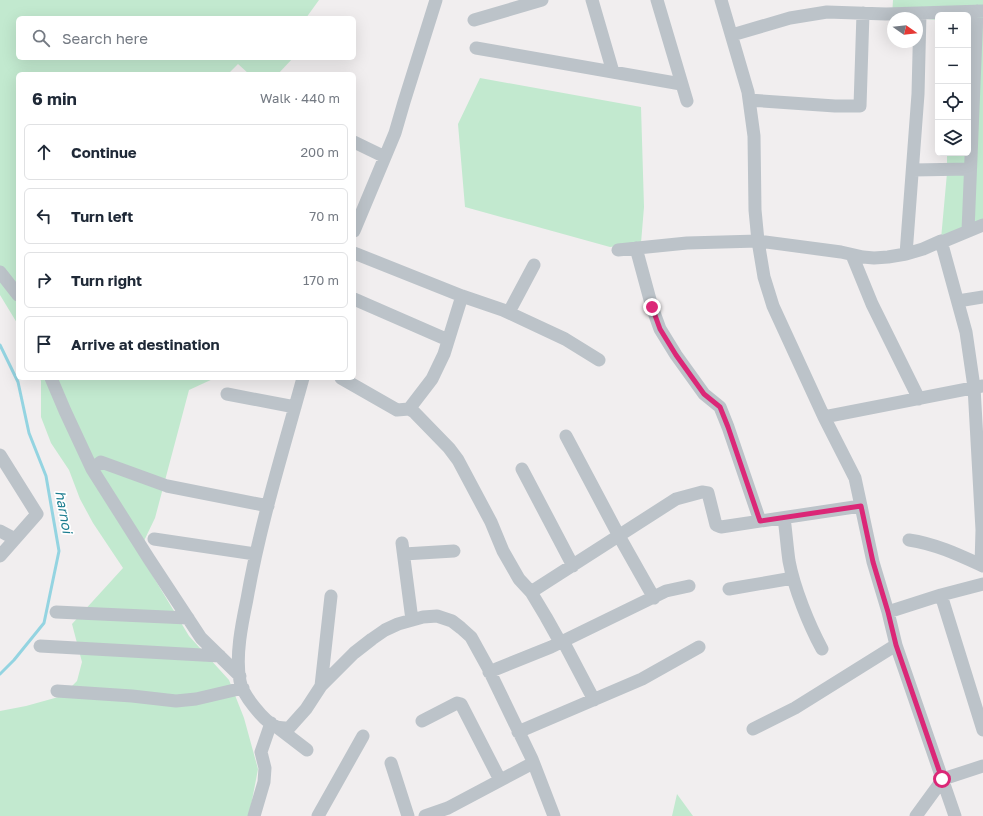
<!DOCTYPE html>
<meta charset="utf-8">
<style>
body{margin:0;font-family:"Golos Text",sans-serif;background:#f2f2f3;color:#1f2937}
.controls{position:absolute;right:12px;top:12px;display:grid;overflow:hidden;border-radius:6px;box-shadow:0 4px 16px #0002}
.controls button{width:36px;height:36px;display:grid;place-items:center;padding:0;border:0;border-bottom:1px solid #e0e1e3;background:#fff;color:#1f2937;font:20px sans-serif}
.compass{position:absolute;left:887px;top:12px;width:36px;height:36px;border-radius:50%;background:#fff;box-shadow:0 4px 16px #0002;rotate:104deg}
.stop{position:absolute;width:12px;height:12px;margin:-9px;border:3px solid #db2777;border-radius:50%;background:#fff}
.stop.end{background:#db2777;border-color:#fff;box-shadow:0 1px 4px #0008}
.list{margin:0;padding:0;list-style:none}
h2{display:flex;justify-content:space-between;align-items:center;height:52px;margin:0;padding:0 16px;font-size:17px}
h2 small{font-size:13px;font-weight:400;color:#747a83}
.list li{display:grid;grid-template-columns:26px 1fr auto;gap:12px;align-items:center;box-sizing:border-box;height:56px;margin:0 8px 8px;padding:0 8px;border:1px solid #e0e1e3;border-radius:6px}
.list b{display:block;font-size:15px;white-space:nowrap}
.list em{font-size:13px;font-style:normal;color:#747a83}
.icon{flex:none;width:22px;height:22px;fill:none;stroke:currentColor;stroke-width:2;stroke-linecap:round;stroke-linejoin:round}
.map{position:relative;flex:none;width:983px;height:816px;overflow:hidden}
.search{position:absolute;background:#fff;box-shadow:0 4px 16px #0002;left:16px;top:16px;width:340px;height:44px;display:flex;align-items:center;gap:10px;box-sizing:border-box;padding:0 14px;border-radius:6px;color:#747a83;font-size:15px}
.panel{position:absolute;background:#fff;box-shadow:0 4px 16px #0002;left:16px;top:72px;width:340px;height:308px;border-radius:6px}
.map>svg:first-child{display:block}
.green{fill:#c2e9cf}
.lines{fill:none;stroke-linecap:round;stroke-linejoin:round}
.stream{stroke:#94d4e1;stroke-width:3}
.minor{stroke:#bcc3c9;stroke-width:13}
.route{stroke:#db2777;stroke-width:5}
.labels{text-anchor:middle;stroke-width:3.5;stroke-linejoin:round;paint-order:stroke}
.water-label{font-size:14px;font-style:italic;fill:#1d7d90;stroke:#fff}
</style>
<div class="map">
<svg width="983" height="816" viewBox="0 0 983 816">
<rect width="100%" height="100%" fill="#f1eeef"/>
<path class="green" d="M0 0H319L306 18H18V58H293L278 74H249L238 64 228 74H18V339L17 336V323L0 295Z
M893 0H983V222L941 239 947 173V153H968V15H938V20L892 16Z
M480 78 641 107 644 207 641 243 610 247 465 207 458 124Z
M40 378H215L189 390 155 518 142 545 145 563 189 636 229 680 244 718 258 769 249 816H0V711L26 706 62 696 77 681 82 662 72 624 123 568 93 523 80 499 69 470 51 443 41 417V381Z
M677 794 693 816H672Z"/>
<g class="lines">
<path class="stream" d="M0 345 18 382 29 433 46 476 59 551 44 623 14 660 0 674"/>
<path class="minor" d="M592 0 613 72
M657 0 687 101
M721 0 748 92 754 136 755 210 758 241 764 277 773 306 824 417 855 478 873 562 888 612 896 645 955 816
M474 20 542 0
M732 35 790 18 827 12 886 14 983 11
M476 48 681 84
M749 100 835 106H860L863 13
M354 142 385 157
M913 170 970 169
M354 231 395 133 404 102 436 0
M968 231 977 11
M941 241 966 332 974 387 982 530 981 565
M636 248 652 307 660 329 676 355 704 394 720 407 728 427 760 521
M618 250 687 243 758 241 841 252 863 257 874 258 888 257 906 254 923 249 941 241 942 242 983 225
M354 253 462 296 503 310 565 339 599 360
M906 254 918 94 920 13
M852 255 872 304 919 399
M0 272 18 295
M354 299 448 340
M958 301 983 297
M509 312 534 265
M51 378 65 411 92 469 149 559 201 638 240 676
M303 378C283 451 260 524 247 599 242 623 235 656 240 681 242 694 264 722 277 727 280 728 285 728 289 728L306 709 321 686 354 653 372 639 385 630 398 624 423 617 437 616 452 621 461 628 471 637 487 666 532 759 554 816
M341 378 397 410 409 409 414 412 449 448 458 460 491 522 503 551 519 579 531 592
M227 394 295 407
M409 409 432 379 444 354 462 296
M824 417 983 386
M566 436 619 536 654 598
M0 455 37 514 0 556
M92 469 101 462 167 486 268 506
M522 469 573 566
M784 518C786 532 787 547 789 561 794 588 809 625 822 649
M0 531 15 539
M154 539 255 554
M909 540C936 544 959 555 983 566
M402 543 412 620
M404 554 454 551
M729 589 793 578
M941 595 983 730
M56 612 188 618
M888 612 941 595 983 584
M563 641 594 700
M560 642 546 617 531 592 676 499 702 492 708 493 716 525 721 527 861 506
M40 646 220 656
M489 672 551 647 666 591 689 586
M321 686 331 596
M57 691 132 696 176 701 196 699 243 688
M422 721 457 703 461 704 500 780
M277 727 307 750
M753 729 795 708 896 645
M518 732 642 679 699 647
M391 763 408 816
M254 816 264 782 265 768 261 752 271 723
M318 816 363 736
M425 816 448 808 533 763
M916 816 943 779 983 766"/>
</g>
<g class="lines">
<path class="route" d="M652 307 660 329 676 355 704 394 720 407 728 427 760 521 861 506 873 562 888 612 896 645 942 779"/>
</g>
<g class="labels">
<g class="water-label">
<text transform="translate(64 512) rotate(80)" y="5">harnoi</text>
</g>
</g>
</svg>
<div class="controls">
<button>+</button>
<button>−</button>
<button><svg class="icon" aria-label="locate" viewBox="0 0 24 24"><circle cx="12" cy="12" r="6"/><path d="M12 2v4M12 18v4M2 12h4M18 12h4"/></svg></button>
<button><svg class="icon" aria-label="layers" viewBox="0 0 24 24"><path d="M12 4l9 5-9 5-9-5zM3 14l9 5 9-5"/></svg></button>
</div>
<svg class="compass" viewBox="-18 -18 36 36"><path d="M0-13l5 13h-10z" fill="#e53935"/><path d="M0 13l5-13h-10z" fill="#747a83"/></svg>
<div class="stop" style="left:942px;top:779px"></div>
<div class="stop end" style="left:652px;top:307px"></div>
<div class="search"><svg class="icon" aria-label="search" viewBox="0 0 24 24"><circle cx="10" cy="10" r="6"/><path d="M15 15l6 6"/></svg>Search here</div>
<section class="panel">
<h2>6 min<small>Walk · 440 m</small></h2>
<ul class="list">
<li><svg class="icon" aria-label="ahead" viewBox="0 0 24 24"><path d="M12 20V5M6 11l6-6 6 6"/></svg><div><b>Continue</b></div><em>200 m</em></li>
<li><svg class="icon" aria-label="left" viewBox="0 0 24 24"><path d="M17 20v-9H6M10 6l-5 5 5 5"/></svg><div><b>Turn left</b></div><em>70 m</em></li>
<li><svg class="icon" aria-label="right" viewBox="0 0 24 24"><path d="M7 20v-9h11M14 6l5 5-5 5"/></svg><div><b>Turn right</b></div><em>170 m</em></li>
<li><svg class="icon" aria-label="arrive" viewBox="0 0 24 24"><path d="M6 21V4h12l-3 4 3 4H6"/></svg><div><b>Arrive at destination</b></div></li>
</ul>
</section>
</div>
